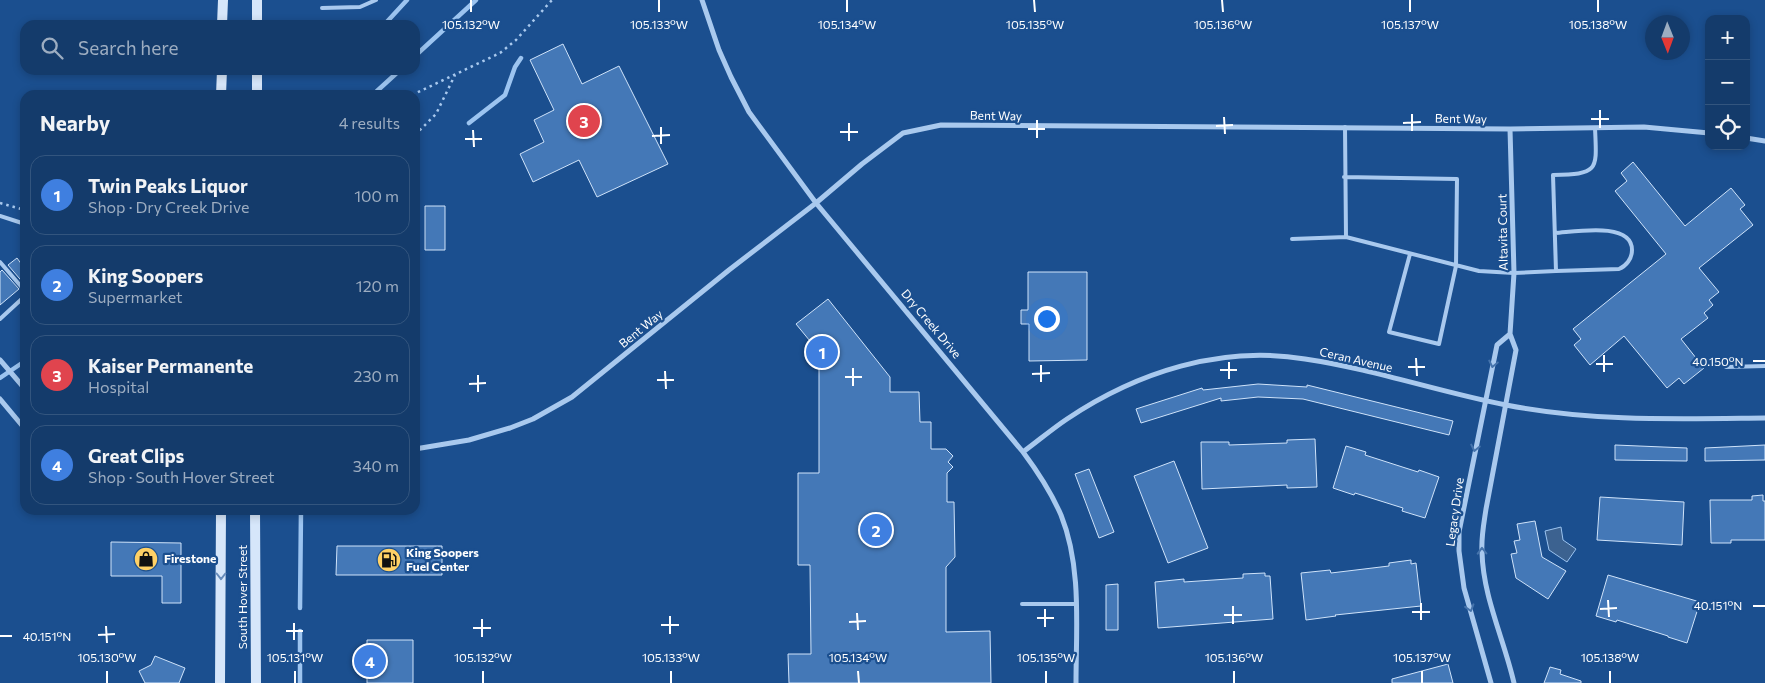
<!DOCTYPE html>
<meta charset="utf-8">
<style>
body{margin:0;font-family:Commissioner,sans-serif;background:#214673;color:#f1f3f6}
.controls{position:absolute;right:15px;top:15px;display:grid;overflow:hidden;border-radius:10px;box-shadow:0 2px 8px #0003}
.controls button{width:45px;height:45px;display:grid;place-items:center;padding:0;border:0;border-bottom:1px solid #33557e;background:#143b6b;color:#f1f3f6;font:25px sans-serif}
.compass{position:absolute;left:1645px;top:15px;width:45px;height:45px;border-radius:50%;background:#143b6b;box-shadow:0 2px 8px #0003;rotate:179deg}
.you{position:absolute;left:1046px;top:318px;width:18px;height:18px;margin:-12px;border:4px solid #fff;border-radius:50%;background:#1a73e8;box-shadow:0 0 0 8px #1a73e833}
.badge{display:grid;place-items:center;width:32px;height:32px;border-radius:50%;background:#ffd166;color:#fff;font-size:16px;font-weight:700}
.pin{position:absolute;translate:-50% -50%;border:2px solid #fff;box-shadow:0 1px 5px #0006}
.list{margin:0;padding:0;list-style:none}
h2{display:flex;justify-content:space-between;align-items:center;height:65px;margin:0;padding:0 20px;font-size:21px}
h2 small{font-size:16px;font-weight:400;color:#9dadc1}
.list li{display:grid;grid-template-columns:32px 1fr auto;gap:15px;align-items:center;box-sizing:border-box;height:80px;margin:0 10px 10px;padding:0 10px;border:1px solid #33557e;border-radius:15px}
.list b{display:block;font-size:19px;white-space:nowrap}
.list p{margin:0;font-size:16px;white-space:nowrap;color:#9dadc1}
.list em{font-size:16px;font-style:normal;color:#9dadc1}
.icon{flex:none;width:28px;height:28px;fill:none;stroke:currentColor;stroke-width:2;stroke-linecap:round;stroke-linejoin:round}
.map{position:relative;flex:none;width:1765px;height:683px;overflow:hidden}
.search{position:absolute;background:#143b6b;box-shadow:0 2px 8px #0003;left:20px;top:20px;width:400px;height:55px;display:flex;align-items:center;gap:12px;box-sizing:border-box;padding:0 18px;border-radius:15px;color:#9dadc1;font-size:19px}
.panel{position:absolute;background:#143b6b;box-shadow:0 2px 8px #0003;left:20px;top:90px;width:400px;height:425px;border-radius:15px}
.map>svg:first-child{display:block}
.water{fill:#3c6290;stroke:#9cc4f0}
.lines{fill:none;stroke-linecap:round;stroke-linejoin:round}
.stream{stroke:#9cc4f0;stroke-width:4.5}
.building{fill:#4478b7;stroke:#cfe3fa}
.path{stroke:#a9c9ee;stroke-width:2.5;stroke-dasharray:2.5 4;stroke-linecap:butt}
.lane{stroke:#a9c9ee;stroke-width:4}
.street{stroke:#a9c9ee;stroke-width:5}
.secondary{stroke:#d6e6fa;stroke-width:10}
.oneway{stroke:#4674ac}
.oneway2{stroke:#668bba}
.ticks{fill:none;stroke:#fff;stroke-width:2}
.labels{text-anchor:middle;stroke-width:4.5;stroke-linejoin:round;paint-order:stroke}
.street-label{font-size:12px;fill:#fff;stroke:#1b4f8f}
.poi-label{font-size:12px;font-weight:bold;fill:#fff;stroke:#1b4f8f;text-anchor:start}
.ticks-label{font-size:12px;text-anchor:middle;fill:#fff;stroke:#1b4f8f;stroke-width:4.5;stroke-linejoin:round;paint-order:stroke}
</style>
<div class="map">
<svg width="1765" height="683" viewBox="0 0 1765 683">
<rect width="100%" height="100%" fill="#1b4f8f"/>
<path class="water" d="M1561 527 1563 540 1576 549 1567 562 1549 550 1545 531Z"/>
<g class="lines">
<path class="stream" d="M384 25 407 0
M415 56 476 0
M377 91 400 70
M469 123 505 95 515 67 521 58
M0 378 25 361
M300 608 301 510
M300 631V683"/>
</g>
<path class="building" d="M563 44 582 84 619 66 668 164 597 197 579 160 533 182 520 154 544 142 534 120 554 110 530 60Z
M1633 162 1685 226 1731 188 1745 205 1740 209 1753 225 1699 268 1719 292 1709 300 1713 305 1704 313 1708 318 1681 339 1704 368 1684 384 1679 378 1667 388 1624 336 1590 365 1574 345 1581 339 1573 329 1666 254 1615 191 1627 181 1621 173Z
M425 206H445V250H425Z
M17 258 25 269V285L8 265Z
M2 270 19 289 0 305V272Z
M1028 272H1087V360L1029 361V324H1021V310H1028Z
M828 299 890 377V392H919L920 422H931V449H946L953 456 948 462 953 467 947 473V502H954L955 557 946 567V632L990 631 991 683H789L788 654H811L810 565H798V473H819V352L796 324Z
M1258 384 1307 387V385L1453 421 1449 435 1303 399 1258 397 1221 401V398L1141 423 1136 409 1202 388 1203 390Z
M1315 439 1317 487 1287 488V485L1202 489 1201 442H1229V445L1287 443V440Z
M1615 445 1687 448V461L1615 460Z
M1765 445V460L1705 461V448Z
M1346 446 1366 452 1365 455 1418 472 1419 470 1439 477 1425 518 1402 511 1403 508 1355 493 1354 495 1333 488Z
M1174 461 1208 548 1168 563 1134 476Z
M1089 469 1114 532 1099 538 1075 474Z
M1763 495V501H1765V540H1731V543H1711L1710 500H1752V496Z
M1600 497 1684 502 1682 545 1597 540Z
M1535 521 1542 557 1566 571 1548 599 1516 578 1511 554 1517 553 1514 541 1520 540 1517 524Z
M111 542 181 543V603H162V576H111Z
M337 546H442V575H336Z
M1411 560V564L1416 563 1421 606 1335 615 1336 616 1306 620 1301 573 1330 570 1331 573 1389 566V563Z
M1265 573V576H1270L1273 619 1158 628 1155 582 1184 579V582L1243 578V574Z
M1608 575 1700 602 1687 643 1668 637V636L1617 620 1616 622 1596 616Z
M1118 584V630H1106V585Z
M367 640H413V683H367Z
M155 656 185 668 179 683H145L139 671 151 665Z
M1448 664 1453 683H1392V679Z
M1550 667 1561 670 1560 674 1581 681V683H1544Z"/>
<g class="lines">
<path class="path" d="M349 95H365
M412 95 500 53 516 40 552 0
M415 135 436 114 455 75
M0 203 25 210"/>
<path class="lane" d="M322 8 360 7 376 0
M1345 127 1346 237
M1344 177 1457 179 1456 266 1439 344 1389 332 1410 254
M0 216 25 224
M1555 233C1574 232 1632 221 1632 250 1632 259 1626 266 1619 269L1556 271
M1292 239 1346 237 1479 271 1514 273 1556 271 1553 175C1599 174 1597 171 1595 128
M0 262 25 291
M0 319 25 296
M1726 367 1765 366
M1022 604H1076"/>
<path class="street" d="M702 0 719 50 731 77 749 112 816 203 1023 452C1038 472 1051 492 1061 515 1082 567 1076 628 1076 683
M1510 129 1514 273 1510 334 1516 350 1486 509C1484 523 1481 537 1482 552 1483 597 1504 639 1514 683
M1746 138 1765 141
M0 360 25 389
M0 399 25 429
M415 449 469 440 510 428 533 419 572 397 729 270 816 203 862 164 903 133 941 125 1510 129 1644 127 1709 133
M1023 452C1038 441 1052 429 1067 419 1137 372 1221 345 1305 359 1373 369 1439 392 1506 405 1592 422 1678 419 1765 418
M1491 683 1464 588 1459 551V532L1497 345 1510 334"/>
<path class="secondary" d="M257 0V25
M222 25 223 0
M257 70V95
M221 95 222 70
M255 510 256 683
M220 683 221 510"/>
</g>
<defs><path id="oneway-chevron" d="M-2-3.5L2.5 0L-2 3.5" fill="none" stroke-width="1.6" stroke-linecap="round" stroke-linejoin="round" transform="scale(1.25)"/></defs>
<g class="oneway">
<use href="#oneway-chevron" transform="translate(1493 364) rotate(102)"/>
<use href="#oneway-chevron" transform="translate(1475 448) rotate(102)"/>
<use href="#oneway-chevron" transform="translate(1482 551) rotate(-91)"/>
<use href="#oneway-chevron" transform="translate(1470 608) rotate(73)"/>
</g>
<use class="oneway2" href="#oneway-chevron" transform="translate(221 576) rotate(90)"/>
<path class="ticks" d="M471 0V12M659 0V12M847 0V12M1034 0 1035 12M1222 0 1223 12M1410 0V12M1598 0V12M1600 110V128M1412 114V131M1224 117 1225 134M1591 119H1609M1037 120V138M849 123V141M1403 123 1421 122M1216 126 1233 125M661 127V144M1028 129H1045M473 130 474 147M840 132H858M652 136 670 135M465 139H482M1604 355V372M1416 358 1417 376M1753 361H1765M1229 362V379M1596 364H1613M1041 365V382M1408 367H1425M853 368V386M1220 370H1237M665 371 666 389M1032 374 1050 373M478 375V392M845 377H862M657 380H674M469 384 486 383M1608 600 1609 617M1421 603V620M1233 606V624M1753 606H1765M1045 609V627M1600 609 1617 608M1412 612H1430M857 613 858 630M1224 615H1242M670 616V634M1037 618H1054M482 619V637M849 622 866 621M294 623V640M661 625H679M106 626 107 643M473 628H491M286 631H303M98 635 115 634M0 636H12M107 671V683M295 671V683M483 671V683M671 671V683M858 671 859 683M1046 671V683M1234 671V683M1422 671V683M1610 671V683"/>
<defs>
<g id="shop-disc" transform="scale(1.25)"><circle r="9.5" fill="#ffd166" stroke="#1b4f8f"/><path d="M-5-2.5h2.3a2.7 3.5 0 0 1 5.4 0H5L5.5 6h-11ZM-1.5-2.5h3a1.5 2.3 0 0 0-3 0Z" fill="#111"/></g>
<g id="fuel-disc" transform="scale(1.25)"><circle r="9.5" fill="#ffd166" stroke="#1b4f8f"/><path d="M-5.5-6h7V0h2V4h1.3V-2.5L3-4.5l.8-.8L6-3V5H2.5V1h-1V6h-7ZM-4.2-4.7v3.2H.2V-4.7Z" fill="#111"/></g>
</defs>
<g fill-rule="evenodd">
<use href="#shop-disc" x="146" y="559"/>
<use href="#fuel-disc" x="389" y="560"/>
</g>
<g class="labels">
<g class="street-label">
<text transform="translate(996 116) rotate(1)" y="4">Bent Way</text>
<text transform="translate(1461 119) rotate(1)" y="4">Bent Way</text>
<text transform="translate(1503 232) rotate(-91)" y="4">Altavita Court</text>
<text transform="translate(931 324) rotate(50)" y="4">Dry Creek Drive</text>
<text transform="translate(641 329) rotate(-39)" y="4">Bent Way</text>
<text transform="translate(1356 360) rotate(13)" y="4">Ceran Avenue</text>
<text transform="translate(1455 512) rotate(-82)" y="4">Legacy Drive</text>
<text transform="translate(243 597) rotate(-90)" y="4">South Hover Street</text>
</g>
<g class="poi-label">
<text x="406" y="557">King Soopers<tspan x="406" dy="14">Fuel Center</tspan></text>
<text x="164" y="563">Firestone</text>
</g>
</g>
<g class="ticks-label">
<text x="471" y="29">105.132°W</text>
<text x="659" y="29">105.133°W</text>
<text x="847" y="29">105.134°W</text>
<text x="1035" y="29">105.135°W</text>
<text x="1223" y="29">105.136°W</text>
<text x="1410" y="29">105.137°W</text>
<text x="1598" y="29">105.138°W</text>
<text x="1718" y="366">40.150°N</text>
<text x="1718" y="610">40.151°N</text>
<text x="47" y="641">40.151°N</text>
<text x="107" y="662">105.130°W</text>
<text x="295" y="662">105.131°W</text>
<text x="483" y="662">105.132°W</text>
<text x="671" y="662">105.133°W</text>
<text x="858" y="662">105.134°W</text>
<text x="1046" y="662">105.135°W</text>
<text x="1234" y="662">105.136°W</text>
<text x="1422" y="662">105.137°W</text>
<text x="1610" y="662">105.138°W</text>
</g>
</svg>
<div class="controls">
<button>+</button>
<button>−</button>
<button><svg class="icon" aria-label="locate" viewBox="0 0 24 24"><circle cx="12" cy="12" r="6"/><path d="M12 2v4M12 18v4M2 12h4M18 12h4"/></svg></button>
</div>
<svg class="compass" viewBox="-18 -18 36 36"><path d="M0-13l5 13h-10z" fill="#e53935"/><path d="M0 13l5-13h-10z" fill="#9dadc1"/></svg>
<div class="you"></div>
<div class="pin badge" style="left:822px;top:352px;background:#3f7fe0">1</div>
<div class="pin badge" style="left:876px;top:530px;background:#3f7fe0">2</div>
<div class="pin badge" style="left:584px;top:121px;background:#e0444e">3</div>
<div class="pin badge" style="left:370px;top:661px;background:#3f7fe0">4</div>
<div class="search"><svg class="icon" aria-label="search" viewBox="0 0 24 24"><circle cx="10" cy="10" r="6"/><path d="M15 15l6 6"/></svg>Search here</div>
<section class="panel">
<h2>Nearby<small>4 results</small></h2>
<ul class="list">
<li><span class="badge" style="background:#3f7fe0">1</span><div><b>Twin Peaks Liquor</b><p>Shop · Dry Creek Drive</p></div><em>100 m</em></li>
<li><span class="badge" style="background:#3f7fe0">2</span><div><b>King Soopers</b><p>Supermarket</p></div><em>120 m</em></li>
<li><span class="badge" style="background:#e0444e">3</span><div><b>Kaiser Permanente</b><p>Hospital</p></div><em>230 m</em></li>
<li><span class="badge" style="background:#3f7fe0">4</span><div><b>Great Clips</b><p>Shop · South Hover Street</p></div><em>340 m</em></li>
</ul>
</section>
</div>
